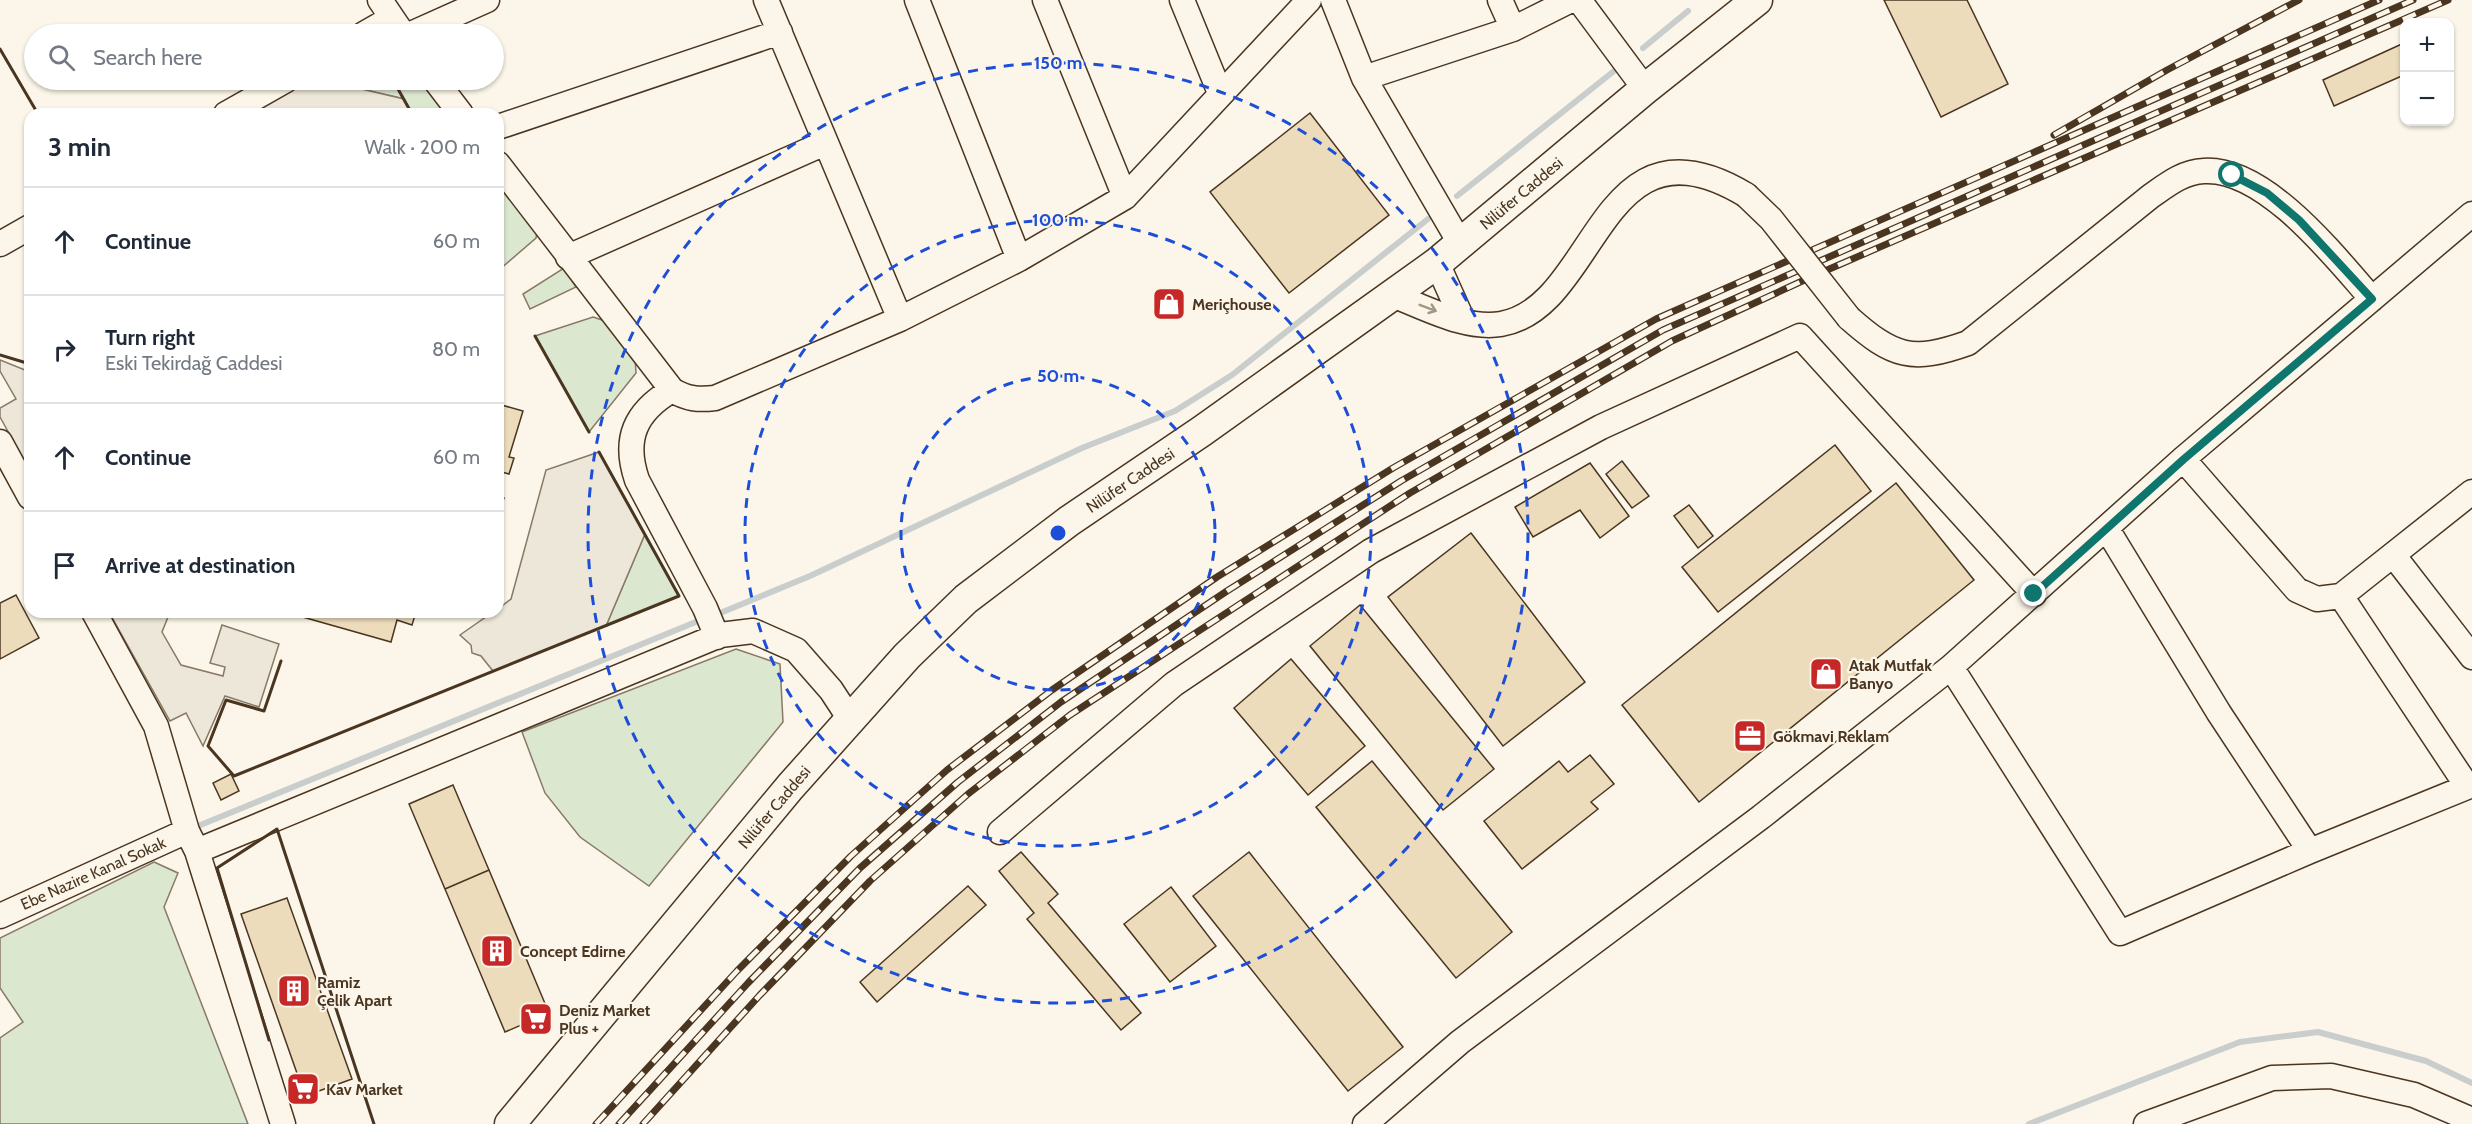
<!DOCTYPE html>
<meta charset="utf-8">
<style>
body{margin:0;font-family:Cabin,sans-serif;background:#f2f2f3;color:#1f2937}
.controls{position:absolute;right:18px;top:18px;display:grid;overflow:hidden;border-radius:12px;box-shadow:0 2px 4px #0004}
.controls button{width:54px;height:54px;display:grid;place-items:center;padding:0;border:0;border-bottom:2px solid #e0e1e3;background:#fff;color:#1f2937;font:30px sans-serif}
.stop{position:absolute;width:18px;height:18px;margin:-14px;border:4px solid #0f766e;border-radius:50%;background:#fff}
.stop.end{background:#0f766e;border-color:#fff;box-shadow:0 2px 6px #0008}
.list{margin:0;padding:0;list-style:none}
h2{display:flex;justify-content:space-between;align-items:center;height:78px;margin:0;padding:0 24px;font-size:26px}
h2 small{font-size:20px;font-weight:400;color:#747a83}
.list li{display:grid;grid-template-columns:39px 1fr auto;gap:18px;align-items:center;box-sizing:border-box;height:108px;padding:0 24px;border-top:2px solid #e0e1e3}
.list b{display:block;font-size:22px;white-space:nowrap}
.list p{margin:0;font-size:20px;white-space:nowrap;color:#747a83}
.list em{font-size:20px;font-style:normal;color:#747a83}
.icon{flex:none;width:33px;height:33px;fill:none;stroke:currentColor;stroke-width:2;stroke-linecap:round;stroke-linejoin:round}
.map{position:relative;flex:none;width:2472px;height:1124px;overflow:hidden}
.search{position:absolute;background:#fff;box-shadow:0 2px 4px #0004;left:24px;top:24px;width:480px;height:66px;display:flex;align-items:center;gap:15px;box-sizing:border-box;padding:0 21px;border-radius:33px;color:#747a83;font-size:22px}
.panel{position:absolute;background:#fff;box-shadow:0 2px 4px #0004;left:24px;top:108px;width:480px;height:510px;border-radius:18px}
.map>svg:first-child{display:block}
.green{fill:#dce7d0;stroke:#887966;stroke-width:1.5}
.parking{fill:#ede7d9;stroke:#887966;stroke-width:1.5}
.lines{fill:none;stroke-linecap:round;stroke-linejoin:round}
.stream{stroke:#c9cecd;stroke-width:6}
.building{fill:#ecdcbc;stroke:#4a3520;stroke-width:1.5}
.minor-casing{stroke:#4a3520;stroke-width:27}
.major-casing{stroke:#4a3520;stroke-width:33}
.minor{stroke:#fbf6e9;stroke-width:24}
.major{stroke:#fbf6e9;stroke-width:30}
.rail-casing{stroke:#4a3520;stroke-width:7}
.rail{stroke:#fbf6e9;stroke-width:4.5;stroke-dasharray:14;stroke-linecap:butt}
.minor-bridge-casing{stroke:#4a3520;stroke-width:27;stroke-linecap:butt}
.minor-bridge{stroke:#fbf6e9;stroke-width:24}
.wall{stroke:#4a3520;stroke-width:3}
.oneway{stroke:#a29684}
.route{stroke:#0f766e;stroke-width:8}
.ring{fill:none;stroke:#1d4ed8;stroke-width:3;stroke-dasharray:10 8}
.labels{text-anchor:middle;stroke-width:4.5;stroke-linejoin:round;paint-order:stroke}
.street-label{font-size:16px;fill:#4a3520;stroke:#fbf6e9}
.poi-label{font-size:16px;font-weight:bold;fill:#4a3520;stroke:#fbf6e9;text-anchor:start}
.centre{fill:#1d4ed8;stroke:#fbf6e9;stroke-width:3}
.ring-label{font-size:18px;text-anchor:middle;font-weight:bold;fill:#1d4ed8;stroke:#fbf6e9;stroke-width:4.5;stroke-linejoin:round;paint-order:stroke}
</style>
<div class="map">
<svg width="2472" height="1124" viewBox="0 0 2472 1124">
<rect width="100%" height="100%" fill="#fbf6e9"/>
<path class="green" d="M323 80H420L447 114H412L404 99Z
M498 180 537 232 536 238 499 270Z
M564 268 576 287 530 309 523 294Z
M593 317 608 322 635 358 636 373 589 432 535 336Z
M645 534 679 596 606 626Z
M736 649 780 664 783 722 649 886 580 837 545 793 522 732Z
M154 862 178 873 164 907 248 1124H0V1038L23 1022 0 988V938Z"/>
<path class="parking" d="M301 80H323L404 99 412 114H242Z
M0 360 30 372V471L0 417V408L16 399 0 371Z
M599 452 645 534 606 626 493 671 481 656 472 653 471 645 460 635 493 612H498V609L511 599 546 470Z
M109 612H165L168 617 162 632 181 665 223 676 225 667 210 663 222 625 279 644 259 707 225 696 203 746 186 713 170 721Z"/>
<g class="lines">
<path class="stream" d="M1643 48 1688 11
M1457 196 1614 71
M713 616 810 576 1082 448 1175 411 1232 375 1428 219
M198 826 703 619
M2029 1124 2240 1042 2318 1032 2426 1061 2472 1083"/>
</g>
<path class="building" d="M1884 0H1967L2008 84 1941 117Z
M2404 43V75L2334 106 2323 80Z
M1310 113 1389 215 1289 293 1210 192Z
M498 404 523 411 509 457 514 458 509 474 498 471Z
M1835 445 1871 491 1718 612 1682 567Z
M1622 461 1649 496 1632 508 1606 474Z
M1590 463 1629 516 1600 538 1580 510 1533 537 1515 507Z
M1896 483 1974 580 1699 802 1622 705Z
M498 496 504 498 500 509H498Z
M1689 505 1713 536 1698 548 1674 516Z
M1471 533 1585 682 1503 746 1388 597Z
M16 595 39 638 0 659V603Z
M1360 605 1494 769 1443 810 1310 646Z
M285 612H416L412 625 397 620 391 642Z
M1291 659 1365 746 1308 795 1234 708Z
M1590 755 1614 784 1591 802 1598 809 1522 869 1484 821 1559 761 1568 772Z
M1372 761 1512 932 1456 978 1316 807Z
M231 774 239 791 221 800 213 783Z
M453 785 489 870 445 889 409 804Z
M1021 852 1058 894 1048 903 1141 1013 1121 1030 1027 919 1034 913 999 871Z
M1249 852 1403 1047 1348 1091 1193 896Z
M489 870 549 1013 505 1032 445 889Z
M968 886 986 905 877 1002 860 982Z
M1171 887 1216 946 1170 982 1124 924Z
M287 898 352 1079 305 1096 241 914Z"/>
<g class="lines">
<g class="minor-casing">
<path id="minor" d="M380 0 403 34
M766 0 900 319
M917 0 1019 259
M1045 0 1125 197
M1182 0 1220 93
M1333 0 1364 78 1460 243
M1500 0 1513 29
M1579 0 1645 89
M364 34 392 18
M411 34 487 0
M1364 78 1513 29 1571 0
M435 80 461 114
M226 114 286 80
M498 127 780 32
M498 164 672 390C687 399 698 400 715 398L900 319 1019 259 1125 197 1309 0
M0 244 30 227
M568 257 825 143
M1437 263 1463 321
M1392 295C1425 307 1465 330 1501 324 1599 307 1598 106 1746 195
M1849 318C1893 357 1912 363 1968 343L2151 196C2168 184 2183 172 2204 171 2265 167 2335 257 2372 299
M672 390C635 412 623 439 637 480L705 608 717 637
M0 442 30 497
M2183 459 2297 590 2317 599 2341 596 2472 492
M2107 529 2219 713 2310 851
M2394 556 2472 657
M2341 596 2467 786
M94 612 156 726 187 831 197 851 283 1124
M1951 667 2120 933 2310 851 2472 785
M1000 832 1174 684 1371 551 1601 427 1800 336 2034 594
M197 851 720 635 753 631 796 650 831 690 850 719
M0 916 187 831
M1365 1124 1460 1042 1761 817 1951 667 2183 459 2472 214
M2146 1124 2272 1078 2331 1076 2414 1095 2472 1120"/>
</g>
<g class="major-casing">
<path id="major" d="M510 1124 790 787 907 656 966 599 1069 521 1202 431 1437 263 1645 89 1757 0"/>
</g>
<use href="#minor" class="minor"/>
<use href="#major" class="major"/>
<g class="rail-casing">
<path id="rail" d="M2054 135 2167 70 2299 0
M596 1124 737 971 851 856 947 770 1052 690 1217 577 1393 468 1656 319 2379 0
M619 1124 748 983 860 868 958 782 1061 702 1227 591 1401 481 1663 330 2413 0
M643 1124 759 996 870 881 968 794 1070 715 1410 493 1672 341 1811 277 2448 0"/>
</g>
<use href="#rail" class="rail"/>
<g class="minor-bridge-casing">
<path id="minor-bridge" d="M1746 195 1771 219 1849 318"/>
</g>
<use href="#minor-bridge" class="minor-bridge"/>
<path class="wall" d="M0 49 38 114
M393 80 412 114
M498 269 499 270
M535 336 589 432
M0 355 30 364
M281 661 264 711 226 700 208 746 234 776 679 596 599 452
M269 1040 217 868 277 829 374 1124"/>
</g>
<defs><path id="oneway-shaft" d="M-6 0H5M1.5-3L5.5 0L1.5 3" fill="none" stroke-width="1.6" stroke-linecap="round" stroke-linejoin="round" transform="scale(1.5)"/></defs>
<use class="oneway" href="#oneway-shaft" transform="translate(1428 308) rotate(21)"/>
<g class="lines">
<path class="route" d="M2034 594 2184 459 2372 299 2299 220 2267 193 2232 175"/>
</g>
<g class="ring">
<circle cx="1058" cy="533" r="157"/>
<circle cx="1058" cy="533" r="313"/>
<circle cx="1058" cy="533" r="470"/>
</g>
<defs>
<g id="shop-square" transform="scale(1.725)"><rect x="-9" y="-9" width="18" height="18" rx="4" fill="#c62828" stroke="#fbf6e9"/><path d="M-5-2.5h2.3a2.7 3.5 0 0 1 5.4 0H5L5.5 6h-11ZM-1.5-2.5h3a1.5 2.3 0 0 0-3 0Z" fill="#fff"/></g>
<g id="office-square" transform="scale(1.725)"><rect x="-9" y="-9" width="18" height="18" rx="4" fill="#c62828" stroke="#fbf6e9"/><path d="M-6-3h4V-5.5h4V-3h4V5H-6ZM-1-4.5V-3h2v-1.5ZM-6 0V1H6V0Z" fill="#fff"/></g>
<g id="building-square" transform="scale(1.725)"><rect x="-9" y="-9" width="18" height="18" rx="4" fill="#c62828" stroke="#fbf6e9"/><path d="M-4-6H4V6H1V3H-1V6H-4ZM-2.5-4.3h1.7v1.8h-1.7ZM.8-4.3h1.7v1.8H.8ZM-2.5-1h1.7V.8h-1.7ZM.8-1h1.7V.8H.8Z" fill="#fff"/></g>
<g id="supermarket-square" transform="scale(1.725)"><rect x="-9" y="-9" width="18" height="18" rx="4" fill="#c62828" stroke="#fbf6e9"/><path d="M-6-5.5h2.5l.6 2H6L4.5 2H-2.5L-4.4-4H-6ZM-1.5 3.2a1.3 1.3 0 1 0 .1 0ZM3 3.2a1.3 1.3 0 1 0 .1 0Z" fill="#fff"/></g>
</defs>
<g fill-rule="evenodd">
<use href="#shop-square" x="1169" y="304"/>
<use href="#shop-square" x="1826" y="674"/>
<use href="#office-square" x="1750" y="736"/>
<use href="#building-square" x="497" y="951"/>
<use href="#building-square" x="294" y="991"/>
<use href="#supermarket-square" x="536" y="1019"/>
<use href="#supermarket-square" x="303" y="1089"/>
</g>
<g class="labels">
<g class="street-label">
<text transform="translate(1521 193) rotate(-40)" y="6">Nilüfer Caddesi</text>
<text transform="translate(1130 480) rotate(-34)" y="6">Nilüfer Caddesi</text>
<text transform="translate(774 807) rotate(-50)" y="6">Nilüfer Caddesi</text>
<text transform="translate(93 873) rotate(-24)" y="6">Ebe Nazire Kanal Sokak</text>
</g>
<g class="poi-label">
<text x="1192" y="310">Meriçhouse</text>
<text x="1849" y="671">Atak Mutfak<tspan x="1849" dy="18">Banyo</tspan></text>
<text x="1773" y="742">Gökmavi Reklam</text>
<text x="520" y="957">Concept Edirne</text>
<text x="317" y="988">Ramiz<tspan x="317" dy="18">Çelik Apart</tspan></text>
<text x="559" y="1016">Deniz Market<tspan x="559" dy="18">Plus +</tspan></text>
<text x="326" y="1095">Kav Market</text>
</g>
</g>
<circle cx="1058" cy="533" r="9" class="centre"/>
<g class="ring-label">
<text x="1058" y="69">150 m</text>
<text x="1058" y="226">100 m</text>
<text x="1058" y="382">50 m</text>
</g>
</svg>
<div class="controls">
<button>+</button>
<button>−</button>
</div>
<div class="stop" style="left:2232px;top:175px"></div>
<div class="stop end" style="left:2034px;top:594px"></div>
<div class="search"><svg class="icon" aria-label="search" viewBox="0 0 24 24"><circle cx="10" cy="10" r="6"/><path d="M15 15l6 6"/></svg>Search here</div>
<section class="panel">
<h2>3 min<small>Walk · 200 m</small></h2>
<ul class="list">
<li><svg class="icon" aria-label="ahead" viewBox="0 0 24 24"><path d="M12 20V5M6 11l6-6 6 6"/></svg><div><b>Continue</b></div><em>60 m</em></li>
<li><svg class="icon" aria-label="right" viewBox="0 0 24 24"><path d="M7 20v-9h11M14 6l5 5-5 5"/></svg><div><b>Turn right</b><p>Eski Tekirdağ Caddesi</p></div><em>80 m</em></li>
<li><svg class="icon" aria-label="ahead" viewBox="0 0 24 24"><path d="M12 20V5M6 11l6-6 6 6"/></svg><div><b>Continue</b></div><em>60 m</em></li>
<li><svg class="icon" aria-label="arrive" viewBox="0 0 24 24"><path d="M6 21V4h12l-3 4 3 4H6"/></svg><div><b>Arrive at destination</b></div></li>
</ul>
</section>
</div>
